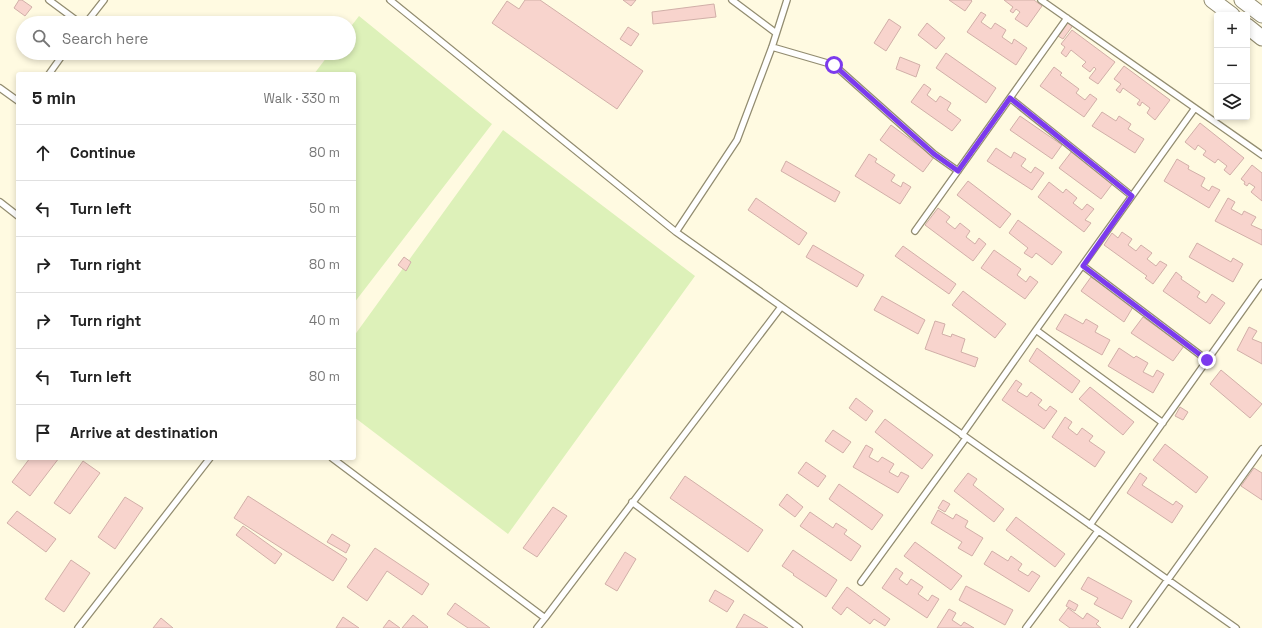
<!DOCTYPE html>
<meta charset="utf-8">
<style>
body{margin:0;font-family:"Space Grotesk",sans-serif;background:#f2f2f2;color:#222}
.controls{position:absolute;right:12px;top:12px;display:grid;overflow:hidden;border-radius:4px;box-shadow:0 2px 6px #0003}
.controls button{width:36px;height:36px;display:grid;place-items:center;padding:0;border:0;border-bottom:1px solid #e0e0e0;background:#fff;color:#222;font:20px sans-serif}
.stop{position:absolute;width:12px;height:12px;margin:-9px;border:3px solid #7c3aed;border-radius:50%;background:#fff}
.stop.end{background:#7c3aed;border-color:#fff;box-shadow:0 1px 4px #0008}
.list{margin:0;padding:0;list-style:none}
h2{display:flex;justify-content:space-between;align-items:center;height:52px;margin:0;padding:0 16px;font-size:17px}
h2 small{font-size:13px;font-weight:400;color:#767676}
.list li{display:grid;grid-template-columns:26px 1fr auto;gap:12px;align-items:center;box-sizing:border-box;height:56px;padding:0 16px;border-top:1px solid #e0e0e0}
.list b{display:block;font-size:15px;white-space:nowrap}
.list em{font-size:13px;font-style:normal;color:#767676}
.icon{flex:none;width:22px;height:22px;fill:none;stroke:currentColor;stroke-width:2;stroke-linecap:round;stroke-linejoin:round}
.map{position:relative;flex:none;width:1262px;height:628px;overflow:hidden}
.search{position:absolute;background:#fff;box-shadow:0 2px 6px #0003;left:16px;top:16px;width:340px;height:44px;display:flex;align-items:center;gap:10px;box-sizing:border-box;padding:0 14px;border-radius:22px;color:#767676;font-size:15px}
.panel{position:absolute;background:#fff;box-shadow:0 2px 6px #0003;left:16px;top:72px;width:340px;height:388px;border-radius:4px}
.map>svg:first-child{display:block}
.green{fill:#ddf1b9}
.building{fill:#f8d4cd;stroke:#d1afa8}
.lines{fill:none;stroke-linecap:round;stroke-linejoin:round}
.service-casing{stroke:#928c70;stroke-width:8}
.secondary-casing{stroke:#928c70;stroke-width:17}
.service{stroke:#fff;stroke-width:5.5}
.secondary{stroke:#fff;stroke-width:15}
.route{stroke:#7c3aed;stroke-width:5}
</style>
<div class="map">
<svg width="1262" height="628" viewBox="0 0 1262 628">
<rect width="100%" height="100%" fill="#fffae1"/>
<path class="green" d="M359 16 492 124 354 303V74H314L330 53H349V29Z
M503 130 695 276 508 534 354 417V336Z"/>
<path class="building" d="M19 0H22L32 7 25 16 14 8Z
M525 0H540L643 71 617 109 492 23 507 1 519 9Z
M623 0H636L631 6Z
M949 0H971L972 1 965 11Z
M1004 0H1034L1042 6 1027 27 1015 19 1020 12 1016 9 1013 13 1010 11 1013 7Z
M714 4 716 17 653 24 652 12Z
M981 12 986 15 981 22 991 29 995 23 1006 30 1002 37 1012 44 1014 39 1027 48 1016 65 967 32Z
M889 19 901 27 886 51 874 43Z
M1069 20 1074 24 1063 39 1058 36Z
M927 23 945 38 936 49 918 35Z
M628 27 639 34 631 46 620 39Z
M1072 30 1115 62 1098 84 1089 78 1096 69 1094 67 1090 72 1082 66 1086 62 1071 50 1066 57 1061 53 1065 47 1061 44Z
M946 53 996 88 986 103 936 68Z
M900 57 920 65 916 77 896 69Z
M1124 66 1170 100 1155 120 1147 113 1150 108 1142 102 1140 106 1137 104 1140 100 1123 88 1120 93 1116 90 1121 84 1114 79Z
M1054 67 1062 73 1060 75 1079 89 1076 93 1085 100 1090 94 1097 99 1084 117 1040 86Z
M924 84 931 89 927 95 936 102 940 96 951 103 947 110 961 120 952 131 911 102Z
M1102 112 1116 121 1119 116 1131 124 1128 129 1144 139 1135 153 1092 126Z
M1020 116 1062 145 1052 159 1010 130Z
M1200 123 1244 158 1230 175 1224 170 1227 166 1218 159 1215 163 1203 155 1206 151 1198 145 1195 150 1185 142Z
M891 125 934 157 923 172 880 140Z
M996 148 1011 158 1014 152 1026 159 1021 166 1031 173 1035 167 1044 173 1032 190 987 161Z
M1072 151 1113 183 1101 199 1059 168Z
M869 154 877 159 875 162 895 175 891 181 901 187 903 182 911 187 900 204 855 176Z
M1177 159 1189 166 1188 169 1205 178 1201 186 1209 191 1212 186 1220 190 1209 208 1164 181Z
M786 161 840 192 835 202 781 171Z
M1252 165 1262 173V201L1251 192 1255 187 1249 183 1247 186 1244 184 1245 182 1241 179Z
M968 181 1011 214 1000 228 957 195Z
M1049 182 1063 193 1066 189 1077 198 1073 203 1082 210 1087 204 1094 209 1085 220 1091 223 1084 232 1038 197Z
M756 198 807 233 799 245 748 210Z
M1228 198 1235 202 1231 209 1242 215 1244 211 1256 217 1251 225 1262 230V245L1215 221Z
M938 208 950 217 946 222 955 229 960 223 970 231 966 237 975 244 979 238 986 244 973 261 925 225Z
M1018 220 1062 252 1052 265 1036 253 1032 258 1024 253 1028 248 1009 233Z
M1122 232 1132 239 1128 245 1136 251 1141 245 1152 253 1147 259 1156 266 1160 261 1167 265 1153 284 1145 278 1147 276 1104 245 1112 233 1118 238Z
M1197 243 1231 262 1233 258 1243 264 1233 282 1189 257Z
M813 245 864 275 857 287 806 257Z
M903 246 956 284 949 294 895 256Z
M994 250 1021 269 1017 275 1026 282 1030 276 1038 282 1025 299 981 268Z
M404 257 411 262 406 271 398 265Z
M1176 272 1182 277 1181 279 1200 292 1197 297 1206 303 1212 294 1225 303 1210 324 1163 291Z
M1091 277 1133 307 1124 322 1081 291Z
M963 291 1006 324 995 338 952 305Z
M882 296 925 320 918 334 874 310Z
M1065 314 1083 324 1086 319 1098 326 1095 332 1110 340 1102 355 1056 329Z
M1143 317 1184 346 1173 361 1131 333Z
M935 321 945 324 942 334 951 337 952 334 965 339 961 352 978 358 975 367 925 349Z
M1249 327 1257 331 1252 339 1262 343V364L1237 350Z
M1037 348 1080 381 1072 393 1029 361Z
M1119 348 1134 358 1136 356 1148 363 1143 372 1153 377 1157 370 1164 374 1153 393 1108 366Z
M1221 370 1262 404 1250 418 1210 384Z
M1016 380 1022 384 1017 391 1027 397 1031 392 1042 400 1038 405 1046 411 1050 406 1057 411 1044 429 1002 400Z
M1090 387 1134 422 1123 435 1079 399Z
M856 398 873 411 866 421 849 408Z
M1180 407 1188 412 1183 420 1175 416Z
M1065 417 1072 422 1068 428 1077 435 1082 428 1093 436 1089 441 1105 452 1095 467 1052 437Z
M885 419 933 455 922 469 875 432Z
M833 430 851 442 843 453 825 441Z
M1165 444 1208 477 1196 493 1153 460Z
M866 445 873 449 869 457 878 462 882 457 894 464 889 472 898 477 901 472 909 476 898 493 853 467Z
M30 458H59L30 496 12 482Z
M83 461 100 473 70 514 54 503Z
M806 462 826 476 818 487 798 473Z
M1254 468 1262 473V500L1241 486Z
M968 473 977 479 973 485 1004 509 994 522 954 491Z
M1140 473 1147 478 1142 485 1173 505 1176 501 1183 506 1172 523 1127 493Z
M685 476 763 530 748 552 670 498Z
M839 484 883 515 872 530 829 499Z
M787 494 803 507 795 517 779 505Z
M248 496 347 559 333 581 234 518Z
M125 497 143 508 115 549 98 537Z
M943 500 950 504 945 512 938 508Z
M553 507 567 516 537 557 523 548Z
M938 510 953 519 956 514 968 521 965 527 983 538 972 556 958 548 962 542 931 523Z
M17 511 56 539 46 552 7 523Z
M810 512 833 528 836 523 847 530 844 534 861 546 851 561 800 526Z
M1016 517 1065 554 1055 567 1006 530Z
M243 526 282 554 275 564 236 535Z
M332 534 350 545 346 553 327 542Z
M915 542 962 576 951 590 904 556Z
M375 548 429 584 422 595 387 571 367 601 347 587Z
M793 550 837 580 826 597 793 575 794 574 782 566Z
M992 551 1008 561 1011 556 1022 564 1018 570 1028 576 1032 571 1040 576 1029 592 984 564Z
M625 552 636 559 617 591 605 584Z
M71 560 90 573 64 612 45 599Z
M896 568 903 573 899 579 907 585 911 579 923 587 918 594 928 601 932 595 939 599 927 618 882 588Z
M1088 577 1132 601 1122 619 1094 604 1098 598 1081 589Z
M966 586 1013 610 1005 625 959 600Z
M847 587 890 619 885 626 874 619 870 624 847 607 841 615 832 608Z
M715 590 734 601 727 612 709 601Z
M1069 600 1078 605 1075 611 1066 606Z
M455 603 490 628H468L447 614Z
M1068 608 1083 619 1087 613 1099 621 1096 624 1101 628H1070L1059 620Z
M949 609 956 613 952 620 961 626 964 622 974 628H937Z
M744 614 768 628H736Z
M413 615 428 627 427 628H402Z
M343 617 359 628H336Z
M161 618 173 628H153Z
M389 620 400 628H383Z"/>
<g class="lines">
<g class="service-casing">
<path id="service" d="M49 0 80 23
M390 0 676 232 1236 628
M732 0 776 33
M1041 0 1262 155
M86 23 104 0
M772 47 834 65 934 154 958 171
M49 74 64 53
M0 88 18 101
M1010 98 1132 196
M0 202 18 216
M915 231 1067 18
M676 232 737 140 772 47 787 0
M1083 266 1207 360
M1036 330 1163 423
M962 435 1036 330 1195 108
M332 458 545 618 781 307
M632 502 799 628
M1090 525 1262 283
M861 582 966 438
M78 628 210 458
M537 628 545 618
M1026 628 1098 531
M1133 628 1262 449"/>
</g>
<g class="secondary-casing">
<path id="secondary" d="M1212 0 1232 15
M1242 0 1262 15
M1247 26 1262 38"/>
</g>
<use href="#service" class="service"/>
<use href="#secondary" class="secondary"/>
</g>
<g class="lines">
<path class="route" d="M834 65 934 154 958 171 1010 98 1132 196 1083 266 1207 360"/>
</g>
</svg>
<div class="controls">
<button>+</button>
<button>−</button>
<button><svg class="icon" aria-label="layers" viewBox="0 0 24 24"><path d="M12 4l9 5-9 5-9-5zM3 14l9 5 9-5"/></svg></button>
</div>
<div class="stop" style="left:834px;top:65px"></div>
<div class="stop end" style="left:1207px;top:360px"></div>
<div class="search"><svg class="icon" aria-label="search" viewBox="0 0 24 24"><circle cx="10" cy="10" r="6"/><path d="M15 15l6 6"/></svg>Search here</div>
<section class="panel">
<h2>5 min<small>Walk · 330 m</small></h2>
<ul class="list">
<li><svg class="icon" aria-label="ahead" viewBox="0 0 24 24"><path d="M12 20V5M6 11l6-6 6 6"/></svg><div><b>Continue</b></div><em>80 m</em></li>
<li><svg class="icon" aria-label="left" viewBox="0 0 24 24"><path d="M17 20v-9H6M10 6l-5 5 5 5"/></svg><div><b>Turn left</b></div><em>50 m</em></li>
<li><svg class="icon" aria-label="right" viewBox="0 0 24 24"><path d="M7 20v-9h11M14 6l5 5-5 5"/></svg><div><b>Turn right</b></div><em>80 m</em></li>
<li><svg class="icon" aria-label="right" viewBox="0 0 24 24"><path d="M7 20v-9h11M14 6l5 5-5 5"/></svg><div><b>Turn right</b></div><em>40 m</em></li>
<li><svg class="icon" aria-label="left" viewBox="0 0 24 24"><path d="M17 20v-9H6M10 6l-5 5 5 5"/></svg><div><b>Turn left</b></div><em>80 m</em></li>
<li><svg class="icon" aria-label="arrive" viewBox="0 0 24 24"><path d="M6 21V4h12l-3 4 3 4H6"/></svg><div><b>Arrive at destination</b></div></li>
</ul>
</section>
</div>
